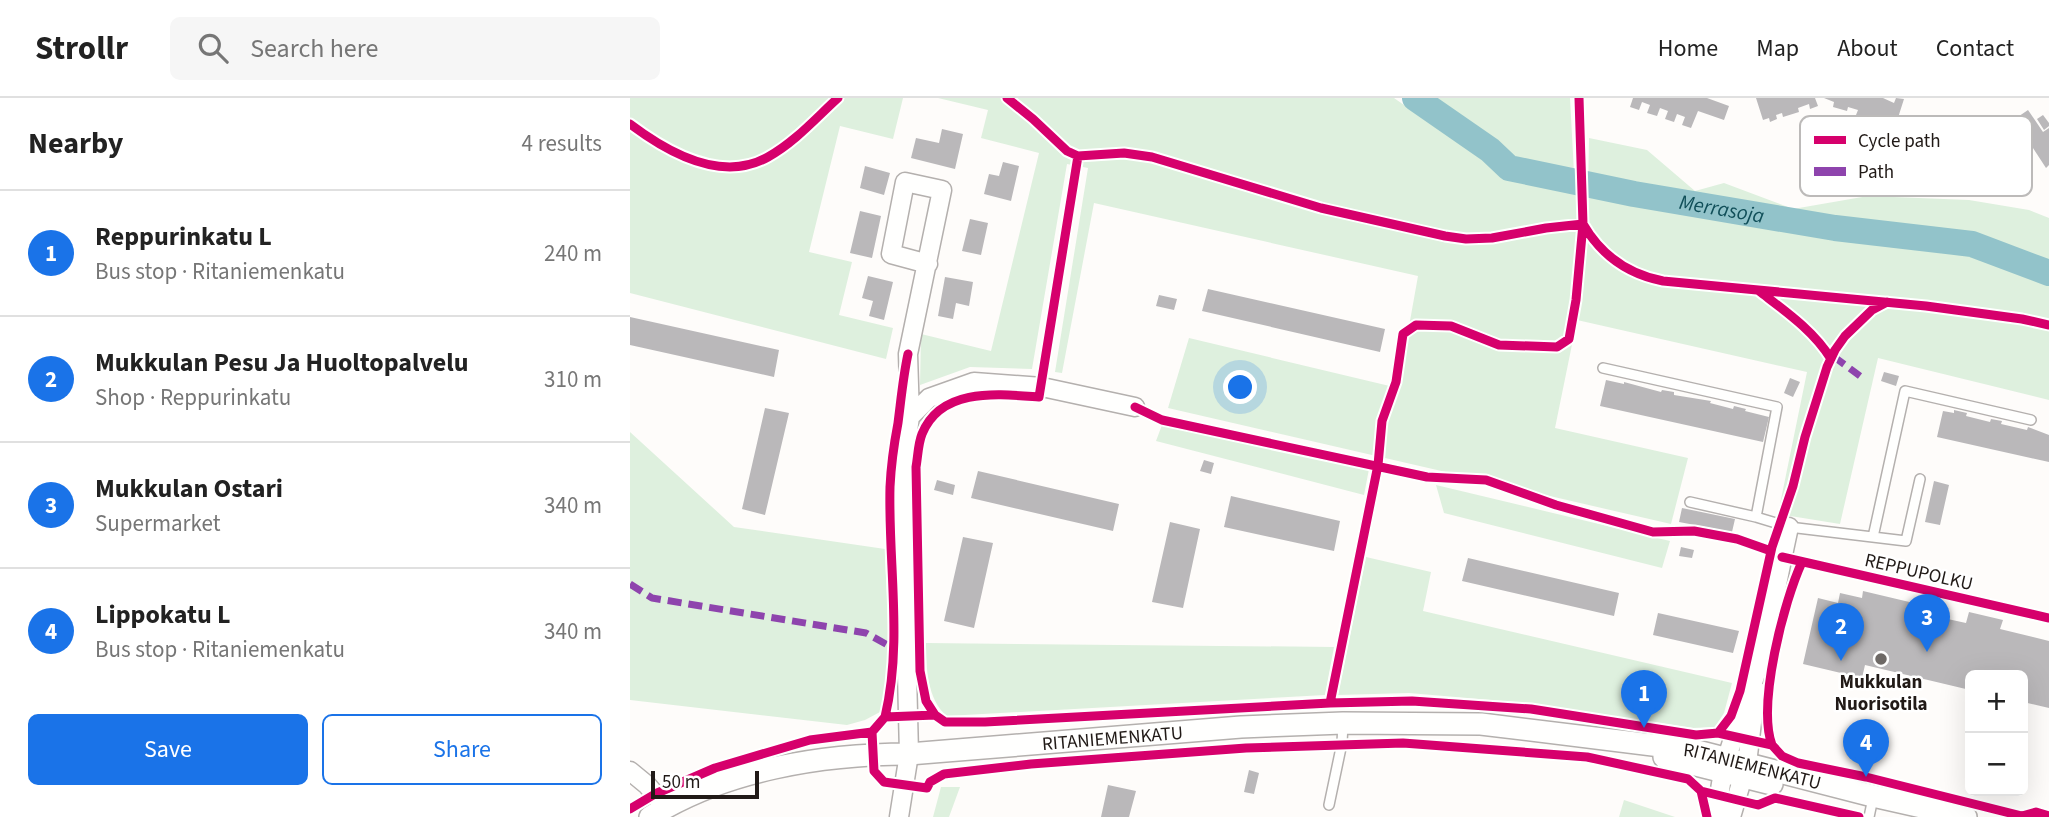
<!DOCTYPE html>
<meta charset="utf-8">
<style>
body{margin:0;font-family:"Source Sans 3",sans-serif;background:#f6f6f6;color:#222}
.controls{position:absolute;right:21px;bottom:21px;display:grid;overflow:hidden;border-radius:10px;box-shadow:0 7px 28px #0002}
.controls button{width:63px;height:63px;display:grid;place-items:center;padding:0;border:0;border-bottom:2px solid #e0e0e0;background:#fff;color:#222;font:35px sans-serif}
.scale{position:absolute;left:21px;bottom:18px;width:108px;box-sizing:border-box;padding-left:7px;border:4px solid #211a17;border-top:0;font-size:19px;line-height:24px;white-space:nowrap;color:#211a17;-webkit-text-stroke:5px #fff;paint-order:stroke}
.you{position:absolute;left:611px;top:290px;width:24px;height:24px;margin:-18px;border:5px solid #fff;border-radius:50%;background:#1a73e8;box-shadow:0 0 0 10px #1a73e833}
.badge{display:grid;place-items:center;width:46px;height:46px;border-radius:50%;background:#1a73e8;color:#fff;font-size:23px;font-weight:700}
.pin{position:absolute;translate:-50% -58px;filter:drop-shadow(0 2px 4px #0008)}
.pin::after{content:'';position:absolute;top:37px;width:24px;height:21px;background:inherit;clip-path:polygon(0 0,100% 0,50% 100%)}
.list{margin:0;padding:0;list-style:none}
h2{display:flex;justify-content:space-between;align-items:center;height:91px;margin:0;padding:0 28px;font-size:30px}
h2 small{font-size:23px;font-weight:400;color:#767676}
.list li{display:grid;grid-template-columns:46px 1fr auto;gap:21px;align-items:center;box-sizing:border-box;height:126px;padding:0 28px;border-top:2px solid #e0e0e0}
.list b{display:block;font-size:26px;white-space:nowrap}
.list p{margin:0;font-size:23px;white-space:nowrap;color:#767676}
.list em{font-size:23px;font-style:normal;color:#767676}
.actions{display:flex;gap:14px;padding:21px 28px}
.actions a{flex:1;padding:16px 0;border:2px solid #1a73e8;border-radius:10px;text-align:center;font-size:24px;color:#1a73e8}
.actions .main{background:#1a73e8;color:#fff}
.icon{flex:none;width:38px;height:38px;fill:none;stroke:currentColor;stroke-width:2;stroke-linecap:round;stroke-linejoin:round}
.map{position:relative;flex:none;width:1419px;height:719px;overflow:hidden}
header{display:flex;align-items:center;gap:42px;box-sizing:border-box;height:98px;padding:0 35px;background:#fff;border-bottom:2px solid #e0e0e0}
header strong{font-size:33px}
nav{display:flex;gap:38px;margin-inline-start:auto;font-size:24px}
.search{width:490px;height:63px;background:#f6f6f6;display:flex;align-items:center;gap:18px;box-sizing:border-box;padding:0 24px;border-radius:10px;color:#767676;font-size:26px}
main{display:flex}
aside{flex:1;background:#fff}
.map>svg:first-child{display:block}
.green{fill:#def0de}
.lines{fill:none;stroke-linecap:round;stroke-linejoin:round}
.river{stroke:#92c3ca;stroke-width:26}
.building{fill:#bab8ba}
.service-casing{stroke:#b4b0ae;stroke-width:12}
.minor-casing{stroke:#b4b0ae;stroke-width:21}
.tertiary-casing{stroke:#b4b0ae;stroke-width:24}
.service{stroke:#fffffe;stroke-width:9}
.minor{stroke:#fffffe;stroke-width:18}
.tertiary{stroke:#fffffe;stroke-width:21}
.quiet{stroke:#8e44ad;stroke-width:7;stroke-dasharray:14 7;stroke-linecap:butt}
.cycleway-casing{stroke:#fff;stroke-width:13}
.cycleway{stroke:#d6006c;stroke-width:9}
.poi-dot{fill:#6e6966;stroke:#fff;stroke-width:2.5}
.labels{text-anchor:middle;stroke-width:5;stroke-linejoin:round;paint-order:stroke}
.street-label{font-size:19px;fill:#211a17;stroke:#fff}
.poi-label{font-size:19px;font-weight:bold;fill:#211a17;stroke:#fff}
.water-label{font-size:21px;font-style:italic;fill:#114f59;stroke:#fff}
.key{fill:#fff;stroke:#bcbab9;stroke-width:2}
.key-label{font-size:19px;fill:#211a17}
</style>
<header>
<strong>Strollr</strong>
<div class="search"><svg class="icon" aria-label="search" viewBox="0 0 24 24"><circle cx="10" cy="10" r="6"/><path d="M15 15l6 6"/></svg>Search here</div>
<nav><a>Home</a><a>Map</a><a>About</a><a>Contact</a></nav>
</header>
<main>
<aside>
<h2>Nearby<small>4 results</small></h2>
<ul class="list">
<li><span class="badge">1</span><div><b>Reppurinkatu L</b><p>Bus stop · Ritaniemenkatu</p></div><em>240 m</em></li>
<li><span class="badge">2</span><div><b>Mukkulan Pesu Ja Huoltopalvelu</b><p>Shop · Reppurinkatu</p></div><em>310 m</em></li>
<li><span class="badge">3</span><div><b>Mukkulan Ostari</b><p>Supermarket</p></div><em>340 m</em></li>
<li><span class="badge">4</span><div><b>Lippokatu L</b><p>Bus stop · Ritaniemenkatu</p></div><em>340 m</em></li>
</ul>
<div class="actions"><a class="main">Save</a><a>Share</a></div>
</aside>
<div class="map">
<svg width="1419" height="719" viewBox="0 0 1419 719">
<rect width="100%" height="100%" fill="#fefcfa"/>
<path class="green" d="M0 0H273L263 41 210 28 179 154 222 164 209 217 263 230 256 261 0 195Z
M308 0H764L877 79 958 97 959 40 1017 52 1065 93 1094 85 1163 111 1238 98 1339 102 1399 112 1419 120V302L1248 260 1210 426 1148 416 1177 274 947 222 925 330 1058 360 1041 426 538 310 559 240 768 290 788 178 464 105 432 275 425 274 458 70 437 66 402 271 340 269 290 287 291 236 361 253 409 55 351 40 358 12Z
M797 0H940L944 75 882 62Z
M532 327 739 371 734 397 526 343Z
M0 334 104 429 255 451C256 500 264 567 250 614L235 622 217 627 0 602Z
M806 387 1040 443 1032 470 814 415Z
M736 459 801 474 793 513 1102 585 1094 615 1085 629 1063 630 896 605 779 595 708 597Z
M296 545 704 549 695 597 317 618C297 602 296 568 296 545Z
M311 689H330L319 719H303Z
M994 702 1045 719H989Z"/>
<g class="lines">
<path class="river" id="s1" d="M785 0 860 52 879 70 1004 96 1205 130 1342 146 1419 175"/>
</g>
<path class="building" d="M1003 0H1077L1099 8 1094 22 1068 13 1061 30 1052 27 1055 19 1047 16 1044 24 1035 21 1038 13 1030 10 1027 18 1017 15 1020 7 1012 4 1009 12 1000 9Z
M1126 0H1185L1188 8 1180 11 1179 6 1168 10 1169 14 1153 19 1152 15 1146 17 1147 21 1140 24 1139 20 1133 22Z
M1194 0H1253L1264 5 1266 0 1274 1 1266 26 1244 18 1242 22 1226 17 1228 12 1218 9 1217 13 1203 9 1204 4Z
M1398 12 1413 34 1419 30V67L1416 70 1401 47 1393 52 1376 27Z
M1413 17 1419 25V28L1414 32 1407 21Z
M312 31 333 36 325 71 281 60 286 40 309 45Z
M373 64 389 68 381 103 354 96 359 76 369 78Z
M235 68 260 75 254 97 230 90Z
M230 113 251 118 242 160 220 155Z
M340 121 358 125 351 157 332 153Z
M238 178 263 184 254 222 239 218 243 203 232 200Z
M315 179 343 184 339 208 326 205 323 221 308 218Z
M578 191 755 231 750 254 572 213Z
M529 197 547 201 544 212 526 208Z
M0 219 149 252 144 279 0 247Z
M1254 274 1269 278 1266 288 1251 283Z
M1160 280 1170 284 1163 299 1154 295Z
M976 282 994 286V284L1031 294 1032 292 1044 294V297L1081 303 1080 305 1103 311 1104 308 1116 311 1115 313 1139 319 1133 344 970 308Z
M135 310 159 315 135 417 112 411Z
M1324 312 1337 315 1336 318 1360 324 1361 321 1372 323 1371 326 1397 332 1398 329 1419 337V364L1307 339 1313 313 1324 315Z
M574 362 584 365 581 376 570 373Z
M348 373 489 406 483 433 341 400Z
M307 382 325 387 323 397 304 392Z
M1304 383 1319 387 1310 427 1295 424Z
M601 398 710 423 704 453 594 429Z
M1052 410 1105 421 1102 434 1049 424Z
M540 424 570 431 553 510 522 504Z
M333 439 363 445 344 530 314 523Z
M1051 449 1064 452 1062 460 1049 458Z
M838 460 989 495 984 518 832 483Z
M1233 493 1292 507 1290 515 1336 525 1339 514 1373 522 1370 531 1419 543V610L1393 604V577H1340V592L1235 567 1232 580 1173 566 1188 500 1208 505 1210 495 1232 500Z
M1028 515 1109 533 1103 555 1023 537Z
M619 672 629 675 624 696 614 694Z
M478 687 506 693 499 719H471Z"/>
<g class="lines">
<g class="service-casing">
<path id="service" d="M973 270 1147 309 1126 419
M1060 404 1126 419 1159 429 1276 443 1290 381
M1243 439 1275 293 1401 322
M699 707 712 645 713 625
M1239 719 1243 700"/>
</g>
<g class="minor-casing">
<path id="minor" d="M280 319 299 300 344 284 412 289 505 309
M0 673 17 687 36 709
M269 719 279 656 272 374 280 319 278 256 312 92 275 84 261 156 298 166
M1088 719C1088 664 1111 626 1126 575 1140 528 1148 478 1159 429
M1101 719 1117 665 1126 592"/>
</g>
<g class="tertiary-casing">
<g id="tertiary">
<path d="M1034 659 1142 686"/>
<path id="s2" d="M20 719C93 672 193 656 279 656L611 629 713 625 851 626 1063 652 1243 698 1336 719"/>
</g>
</g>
<use href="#service" class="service"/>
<use href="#minor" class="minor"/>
<use href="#tertiary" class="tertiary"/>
<path class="quiet" d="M1203 258 1230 278
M0 486 22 500 236 535 263 550"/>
<g class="cycleway-casing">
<path id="cycleway" d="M377 0 403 21 437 53 448 58 494 55 522 59 691 110 815 138 836 141 862 140 916 130 953 126 946 202 939 241 927 249 869 247 821 228 786 227 773 236 766 284 752 323 748 367 700 605
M949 0 953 126C971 157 997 176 1033 183L1296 208 1392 221 1419 227
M0 26C37 54 92 85 138 59 165 44 186 20 208 0
M1129 193C1155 213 1184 233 1201 261
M505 309 532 322 797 379 856 382 926 407 1023 434 1064 433 1107 441 1141 453
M1152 459 1419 520
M305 617 296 603 290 573 286 369C288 358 288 346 292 336 311 289 368 296 409 299L448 58
M255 619C273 544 258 465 260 389 261 367 264 346 268 325 271 302 273 279 278 256
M242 634 244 673 254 684 297 690 300 684 314 676 401 666 616 650 773 645 957 659 1058 681 1071 693 1077 719
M1088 635 1101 618 1110 593 1142 449 1163 388 1175 339 1197 269 1205 252 1215 238 1242 212 1257 204
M1142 647C1127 606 1154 503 1172 464
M1071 693 1128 707 1145 700 1229 719
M0 711 25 696 85 670 180 642 242 634 255 619 305 617 315 624H355L700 605 782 603 901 611 1066 637 1088 635 1142 647 1152 658 1168 665 1236 679 1392 718 1406 714 1419 718"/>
</g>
<use href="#cycleway" class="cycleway"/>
</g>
<circle class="poi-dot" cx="1251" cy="561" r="7"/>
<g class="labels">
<g class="street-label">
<text transform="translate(1289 473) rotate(13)" y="7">REPPUPOLKU</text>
<text dy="7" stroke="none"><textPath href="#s2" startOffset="474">RITANIEMENKATU</textPath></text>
<text dy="7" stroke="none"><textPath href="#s2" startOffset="1118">RITANIEMENKATU</textPath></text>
</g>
<g class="poi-label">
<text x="1251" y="590">Mukkulan<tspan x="1251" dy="22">Nuorisotila</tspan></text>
</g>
<g class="water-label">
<text dy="7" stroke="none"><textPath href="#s1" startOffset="334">Merrasoja</textPath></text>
</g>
</g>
<rect x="1170" y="18" width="232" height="80" rx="10" class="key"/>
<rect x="1184" y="38" width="32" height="8" fill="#d6006c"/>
<rect x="1184" y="69" width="32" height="9" fill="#8e44ad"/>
<g class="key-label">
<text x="1228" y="49">Cycle path</text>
<text x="1228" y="80">Path</text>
</g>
</svg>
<div class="controls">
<button>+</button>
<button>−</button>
</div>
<div class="scale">50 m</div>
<div class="you"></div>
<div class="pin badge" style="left:1014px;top:630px">1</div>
<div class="pin badge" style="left:1211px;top:563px">2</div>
<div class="pin badge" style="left:1297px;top:554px">3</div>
<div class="pin badge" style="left:1236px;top:679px">4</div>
</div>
</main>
